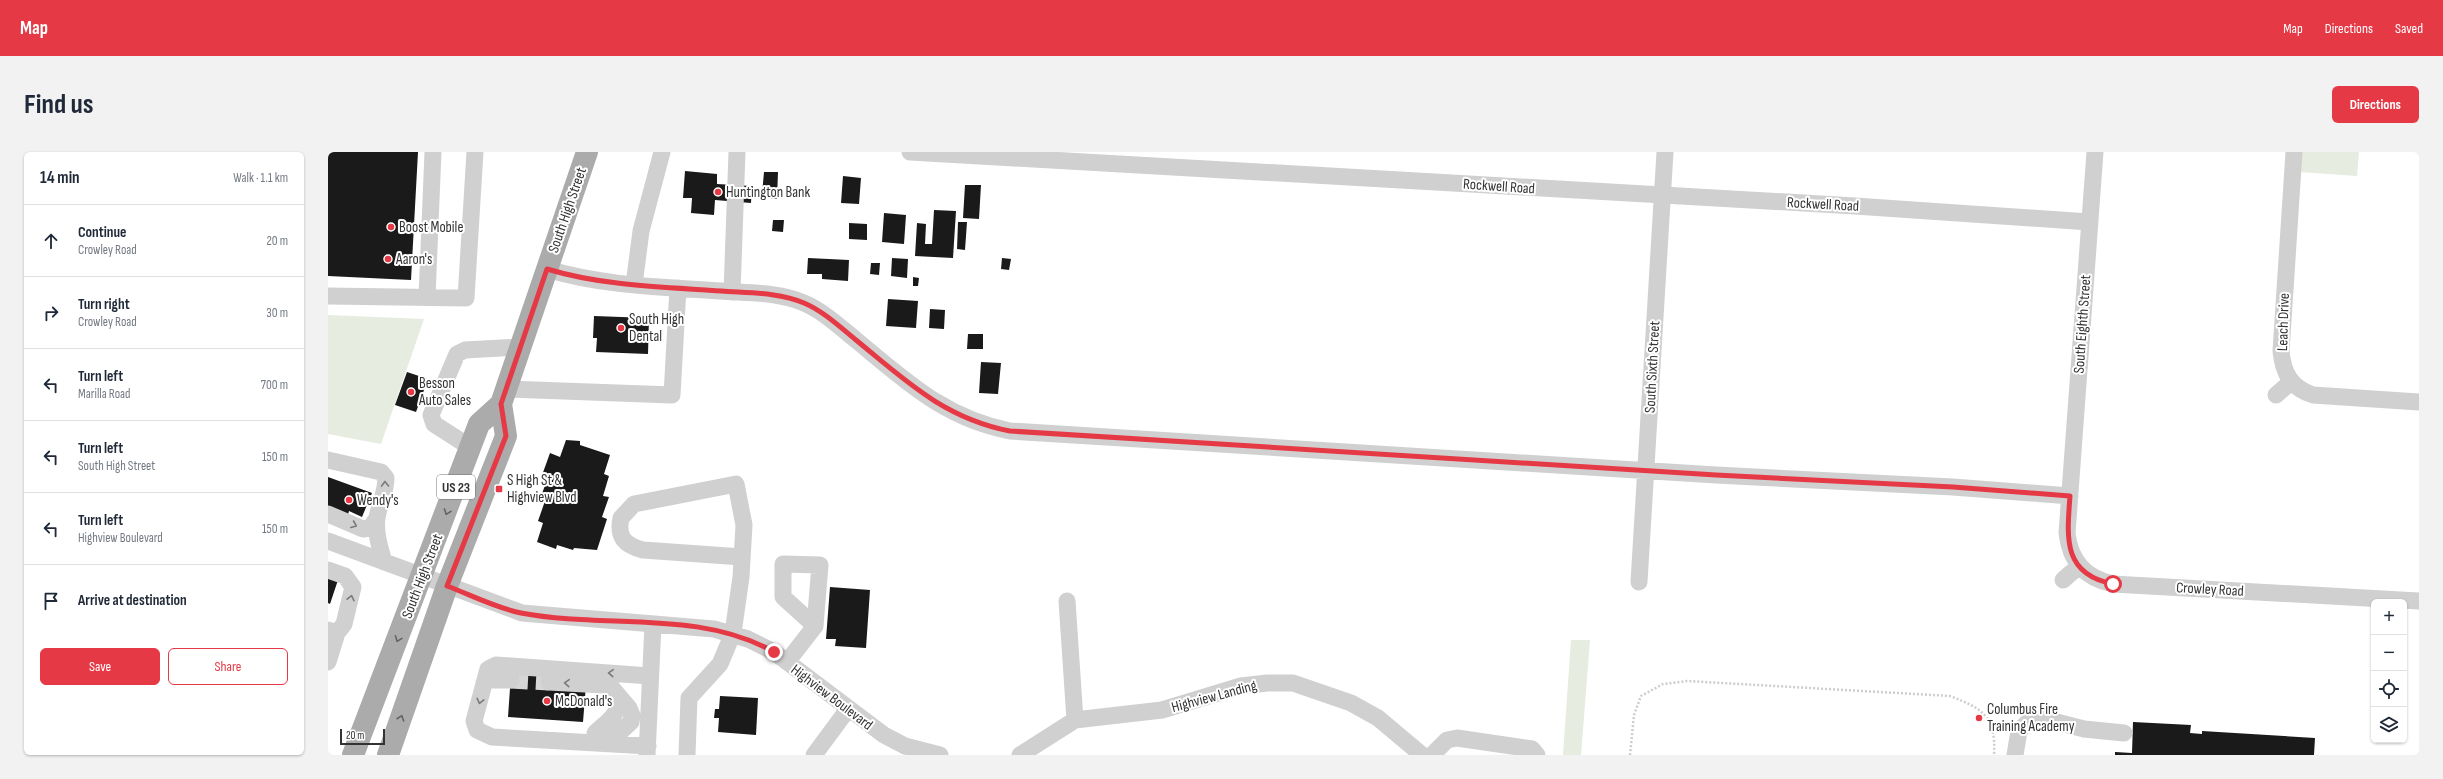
<!DOCTYPE html>
<meta charset="utf-8">
<style>
body{margin:0;font-family:"Sofia Sans Condensed",sans-serif;background:#f2f2f3;color:#1f2937}
.controls{position:absolute;right:12px;bottom:12px;display:grid;overflow:hidden;border-radius:6px;box-shadow:0 1px 3px #0004}
.controls button{width:36px;height:36px;display:grid;place-items:center;padding:0;border:0;border-bottom:1px solid #e0e1e3;background:#fff;color:#1f2937;font:20px sans-serif}
.scale{position:absolute;left:12px;bottom:10px;width:45px;box-sizing:border-box;padding-left:4px;border:2px solid #333;border-top:0;font-size:11px;line-height:14px;white-space:nowrap;color:#333;-webkit-text-stroke:3px #fff;paint-order:stroke}
.stop{position:absolute;width:12px;height:12px;margin:-9px;border:3px solid #e63946;border-radius:50%;background:#fff}
.stop.end{background:#e63946;border-color:#fff;box-shadow:0 1px 4px #0008}
.list{margin:0;padding:0;list-style:none}
h2{display:flex;justify-content:space-between;align-items:center;height:52px;margin:0;padding:0 16px;font-size:17px}
h2 small{font-size:13px;font-weight:400;color:#747a83}
.list li{display:grid;grid-template-columns:26px 1fr auto;gap:12px;align-items:center;box-sizing:border-box;height:72px;padding:0 16px;border-top:1px solid #e0e1e3}
.list b{display:block;font-size:15px;white-space:nowrap}
.list p{margin:0;font-size:13px;white-space:nowrap;color:#747a83}
.list em{font-size:13px;font-style:normal;color:#747a83}
.actions{display:flex;gap:8px;padding:12px 16px}
.actions a{flex:1;padding:9px 0;border:1px solid #e63946;border-radius:6px;text-align:center;font-size:14px;color:#e63946}
.actions .main{background:#e63946;color:#fff}
.icon{flex:none;width:22px;height:22px;fill:none;stroke:currentColor;stroke-width:2;stroke-linecap:round;stroke-linejoin:round}
.map{position:relative;flex:none;width:2091px;height:603px;overflow:hidden;border-radius:6px}
header{display:flex;align-items:center;gap:24px;box-sizing:border-box;height:56px;padding:0 20px;background:#e63946;color:#fff}
header strong{font-size:19px}
nav{display:flex;gap:22px;margin-inline-start:auto;font-size:14px}
.intro{display:flex;align-items:center;justify-content:space-between;box-sizing:border-box;height:96px;padding:0 24px}
h1{margin:0;font-size:28px}
.button{padding:10px 18px;border-radius:6px;background:#e63946;color:#fff;font-size:14px;font-weight:700}
main{display:flex;gap:24px;padding:0 24px}
aside{flex:1;background:#fff;border-radius:6px;box-shadow:0 1px 3px #0004}
.map>svg:first-child{display:block}
.green{fill:#e6ecdf}
.building{fill:#1a1a1a}
.lines{fill:none;stroke-linecap:round;stroke-linejoin:round}
.minor-tunnel{stroke:#d6d6d6;stroke-width:17;stroke-dasharray:17 8;stroke-linecap:butt}
.path{stroke:#cdcdcd;stroke-width:2.5;stroke-dasharray:2 2;stroke-linecap:butt}
.minor{stroke:#d0d0d0;stroke-width:17}
.major{stroke:#ababab;stroke-width:22}
.oneway{stroke:#7a7a7a}
.oneway2{stroke:#636363}
.route{stroke:#e63946;stroke-width:5}
.poi-dot{fill:#e63946;stroke:#fff;stroke-width:1.5}
.labels{text-anchor:middle;stroke-width:4;stroke-linejoin:round;paint-order:stroke}
.shield{fill:#fff;stroke:#707070;stroke-width:1}
.shield-label{font-size:14px;font-weight:bold;fill:#333}
.street-label{font-size:15px;fill:#333;stroke:#fff}
.poi-label{font-size:15px;fill:#333;stroke:#fff;text-anchor:start}
</style>
<header>
<strong>Map</strong>
<nav><a>Map</a><a>Directions</a><a>Saved</a></nav>
</header>
<div class="intro"><h1>Find us</h1><a class="button">Directions</a></div>
<main>
<aside>
<h2>14 min<small>Walk · 1.1 km</small></h2>
<ul class="list">
<li><svg class="icon" aria-label="ahead" viewBox="0 0 24 24"><path d="M12 20V5M6 11l6-6 6 6"/></svg><div><b>Continue</b><p>Crowley Road</p></div><em>20 m</em></li>
<li><svg class="icon" aria-label="right" viewBox="0 0 24 24"><path d="M7 20v-9h11M14 6l5 5-5 5"/></svg><div><b>Turn right</b><p>Crowley Road</p></div><em>30 m</em></li>
<li><svg class="icon" aria-label="left" viewBox="0 0 24 24"><path d="M17 20v-9H6M10 6l-5 5 5 5"/></svg><div><b>Turn left</b><p>Marilla Road</p></div><em>700 m</em></li>
<li><svg class="icon" aria-label="left" viewBox="0 0 24 24"><path d="M17 20v-9H6M10 6l-5 5 5 5"/></svg><div><b>Turn left</b><p>South High Street</p></div><em>150 m</em></li>
<li><svg class="icon" aria-label="left" viewBox="0 0 24 24"><path d="M17 20v-9H6M10 6l-5 5 5 5"/></svg><div><b>Turn left</b><p>Highview Boulevard</p></div><em>150 m</em></li>
<li><svg class="icon" aria-label="arrive" viewBox="0 0 24 24"><path d="M6 21V4h12l-3 4 3 4H6"/></svg><div><b>Arrive at destination</b></div></li>
</ul>
<div class="actions"><a class="main">Save</a><a>Share</a></div>
</aside>
<div class="map">
<svg width="2091" height="603" viewBox="0 0 2091 603">
<rect width="100%" height="100%" fill="#fff"/>
<path class="green" d="M1974 0H2031L2029 24 1972 20Z
M0 163 96 167 53 292 0 282Z
M1243 488H1262L1253 603H1235Z"/>
<path class="building" d="M0 0H90L83 128 0 124Z
M357 19 389 22V32L424 34 423 51 387 48 386 63 363 61 364 46H355Z
M436 20H450L449 47H441V42H434Z
M515 24 533 26 531 52 513 51Z
M637 33H653L651 67 635 66Z
M606 58 628 59 625 106 587 104 589 71 598 72 597 92H604Z
M556 61 578 63 576 92 554 90Z
M445 68H456L455 80 444 79Z
M630 70H639L637 98 629 97Z
M521 71 539 72V88L521 87Z
M480 106 521 108 520 129 494 127V122H479Z
M564 106 580 107 579 126 563 124Z
M674 106 683 107 681 118 673 117Z
M543 111H552L551 123 542 122Z
M585 125 591 126 590 134H585Z
M560 147 590 149 588 176 558 174Z
M602 157 617 158 616 177 601 176Z
M266 164 321 166 320 202 268 200 269 186H265Z
M640 182H655V197H639Z
M653 210 673 211 670 242 651 241Z
M79 220 100 227 88 260 67 253Z
M238 288 252 289V293L282 303 276 322 281 324 275 344 281 345 274 365 279 367 269 398 246 396 245 398 229 393 228 397 209 390 215 371 210 369 217 349 212 347 219 328 213 326 222 301 232 305Z
M0 325 44 341 34 365 21 359 20 363 0 355Z
M0 425 10 428 2 452 0 451Z
M502 435 542 438 538 496 507 494 508 487H498Z
M183 522 222 525 258 533 255 570 180 565Z
M392 544 430 546 428 583 390 580 391 566H386L387 557H391Z
M1805 570 1863 573 1862 581 1874 582V579L1987 586 1986 603H1787V600L1804 601Z"/>
<g class="lines">
<path class="minor-tunnel" d="M183 528 221 530"/>
<path class="path" d="M1302 603 1306 563 1313 544 1335 532 1359 529 1622 544C1656 557 1668 565 1666 603"/>
<path class="minor" d="M582 0 1527 54 1761 70
M1767 0 1739 381C1742 409 1757 426 1785 432L2091 449
M1966 0 1953 199C1955 221 1963 236 1985 243L2091 250
M219 117C275 134 335 135 393 139 419 141 451 140 476 151 495 159 512 175 528 188 578 229 616 266 682 279L1388 323 1625 335 1742 344
M306 133 313 79 334 0
M404 140 409 0
M0 144 138 146 147 0
M99 145 105 0
M178 237 344 243 350 136
M1948 243 1963 230
M142 295 106 272 103 263 129 202 137 198 193 195
M0 308 53 320 58 326C58 341 51 352 49 366 47 381 52 396 56 410
M0 362 35 377 42 376 49 366
M0 389 194 461 386 477 420 487 446 500 556 583 577 594 612 603
M0 418 17 424 25 435 16 472 9 481
M1735 428 1751 414
M1311 430 1337 0
M739 449 747 568
M0 478 9 481 0 510
M459 510 487 474 492 413 455 412V445L487 474
M221 530 275 533 284 536 301 556 304 563 303 570 291 581H270
M156 531 162 528H183
M267 581C281 568 291 564 291 544
M320 594 164 585 149 578 146 569 160 517 168 513 322 524
M319 603 325 472
M359 603 361 546 392 512 405 481 413 425 416 373 408 332 306 352 293 366C289 385 296 393 315 398L414 405
M486 603 520 557
M692 603 747 568 834 558 913 534 939 531H965L1023 551 1050 566 1094 603
M1104 603 1119 588 1129 586 1204 597 1209 603
M1687 603 1691 579 1701 569 1717 567 1756 577 1796 581"/>
<path class="major" d="M25 603 151 272 173 252
M60 603 119 434 178 284 173 252 259 0"/>
</g>
<defs><path id="oneway-chevron" d="M-2-3.5L2.5 0L-2 3.5" fill="none" stroke-width="1.6" stroke-linecap="round" stroke-linejoin="round"/></defs>
<g class="oneway">
<use href="#oneway-chevron" transform="translate(57 332) rotate(-91)"/>
<use href="#oneway-chevron" transform="translate(26 373) rotate(23)"/>
<use href="#oneway-chevron" transform="translate(23 446) rotate(-77)"/>
<use href="#oneway-chevron" transform="translate(283 521) rotate(-176)"/>
<use href="#oneway-chevron" transform="translate(239 531) rotate(-176)"/>
<use href="#oneway-chevron" transform="translate(152 549) rotate(104)"/>
</g>
<g class="oneway2">
<use href="#oneway-chevron" transform="translate(119 360) rotate(110)"/>
<use href="#oneway-chevron" transform="translate(70 487) rotate(111)"/>
<use href="#oneway-chevron" transform="translate(73 566) rotate(-71)"/>
</g>
<g class="lines">
<path class="route" d="M446 500C370 457 277 477 193 461 168 456 143 443 119 434L178 284 173 252 219 117C275 134 335 135 393 139 419 141 451 140 476 151 495 159 512 175 528 188 578 229 616 266 682 279L1388 323 1625 335 1742 344C1739 385 1734 422 1785 432"/>
</g>
<g class="poi-dot">
<circle cx="390" cy="40" r="4"/>
<circle cx="63" cy="75" r="4"/>
<circle cx="60" cy="107" r="4"/>
<circle cx="293" cy="176" r="4"/>
<circle cx="83" cy="240" r="4"/>
<rect x="167" y="333" width="8" height="8" rx="2"/>
<circle cx="21" cy="348" r="4"/>
<circle cx="219" cy="549" r="4"/>
<circle cx="1651" cy="566" r="4"/>
</g>
<g class="labels">
<rect class="shield" x="109" y="323" width="38" height="24" rx="3"/>
<g class="shield-label">
<text x="128" y="340">US 23</text>
</g>
<g class="street-label">
<text transform="translate(1171 34) rotate(4)" y="5">Rockwell Road</text>
<text transform="translate(1495 52) rotate(3)" y="5">Rockwell Road</text>
<text transform="translate(239 58) rotate(-71)" y="5">South High Street</text>
<text transform="translate(1955 170) rotate(-88)" y="5">Leach Drive</text>
<text transform="translate(1754 172) rotate(-86)" y="5">South Eighth Street</text>
<text transform="translate(1324 215) rotate(-87)" y="5">South Sixth Street</text>
<text transform="translate(94 424) rotate(-69)" y="5">South High Street</text>
<text transform="translate(1882 437) rotate(3)" y="5">Crowley Road</text>
<text transform="translate(886 544) rotate(-15)" y="5">Highview Landing</text>
<text transform="translate(504 545) rotate(37)" y="5">Highview Boulevard</text>
</g>
<g class="poi-label">
<text x="398" y="45">Huntington Bank</text>
<text x="71" y="80">Boost Mobile</text>
<text x="68" y="112">Aaron's</text>
<text x="301" y="172">South High<tspan x="301" dy="17">Dental</tspan></text>
<text x="91" y="236">Besson<tspan x="91" dy="17">Auto Sales</tspan></text>
<text x="179" y="333">S High St &amp;<tspan x="179" dy="17">Highview Blvd</tspan></text>
<text x="29" y="353">Wendy's</text>
<text x="227" y="554">McDonald's</text>
<text x="1659" y="562">Columbus Fire<tspan x="1659" dy="17">Training Academy</tspan></text>
</g>
</g>
</svg>
<div class="controls">
<button>+</button>
<button>−</button>
<button><svg class="icon" aria-label="locate" viewBox="0 0 24 24"><circle cx="12" cy="12" r="6"/><path d="M12 2v4M12 18v4M2 12h4M18 12h4"/></svg></button>
<button><svg class="icon" aria-label="layers" viewBox="0 0 24 24"><path d="M12 4l9 5-9 5-9-5zM3 14l9 5 9-5"/></svg></button>
</div>
<div class="scale">20 m</div>
<div class="stop" style="left:1785px;top:432px"></div>
<div class="stop end" style="left:446px;top:500px"></div>
</div>
</main>
